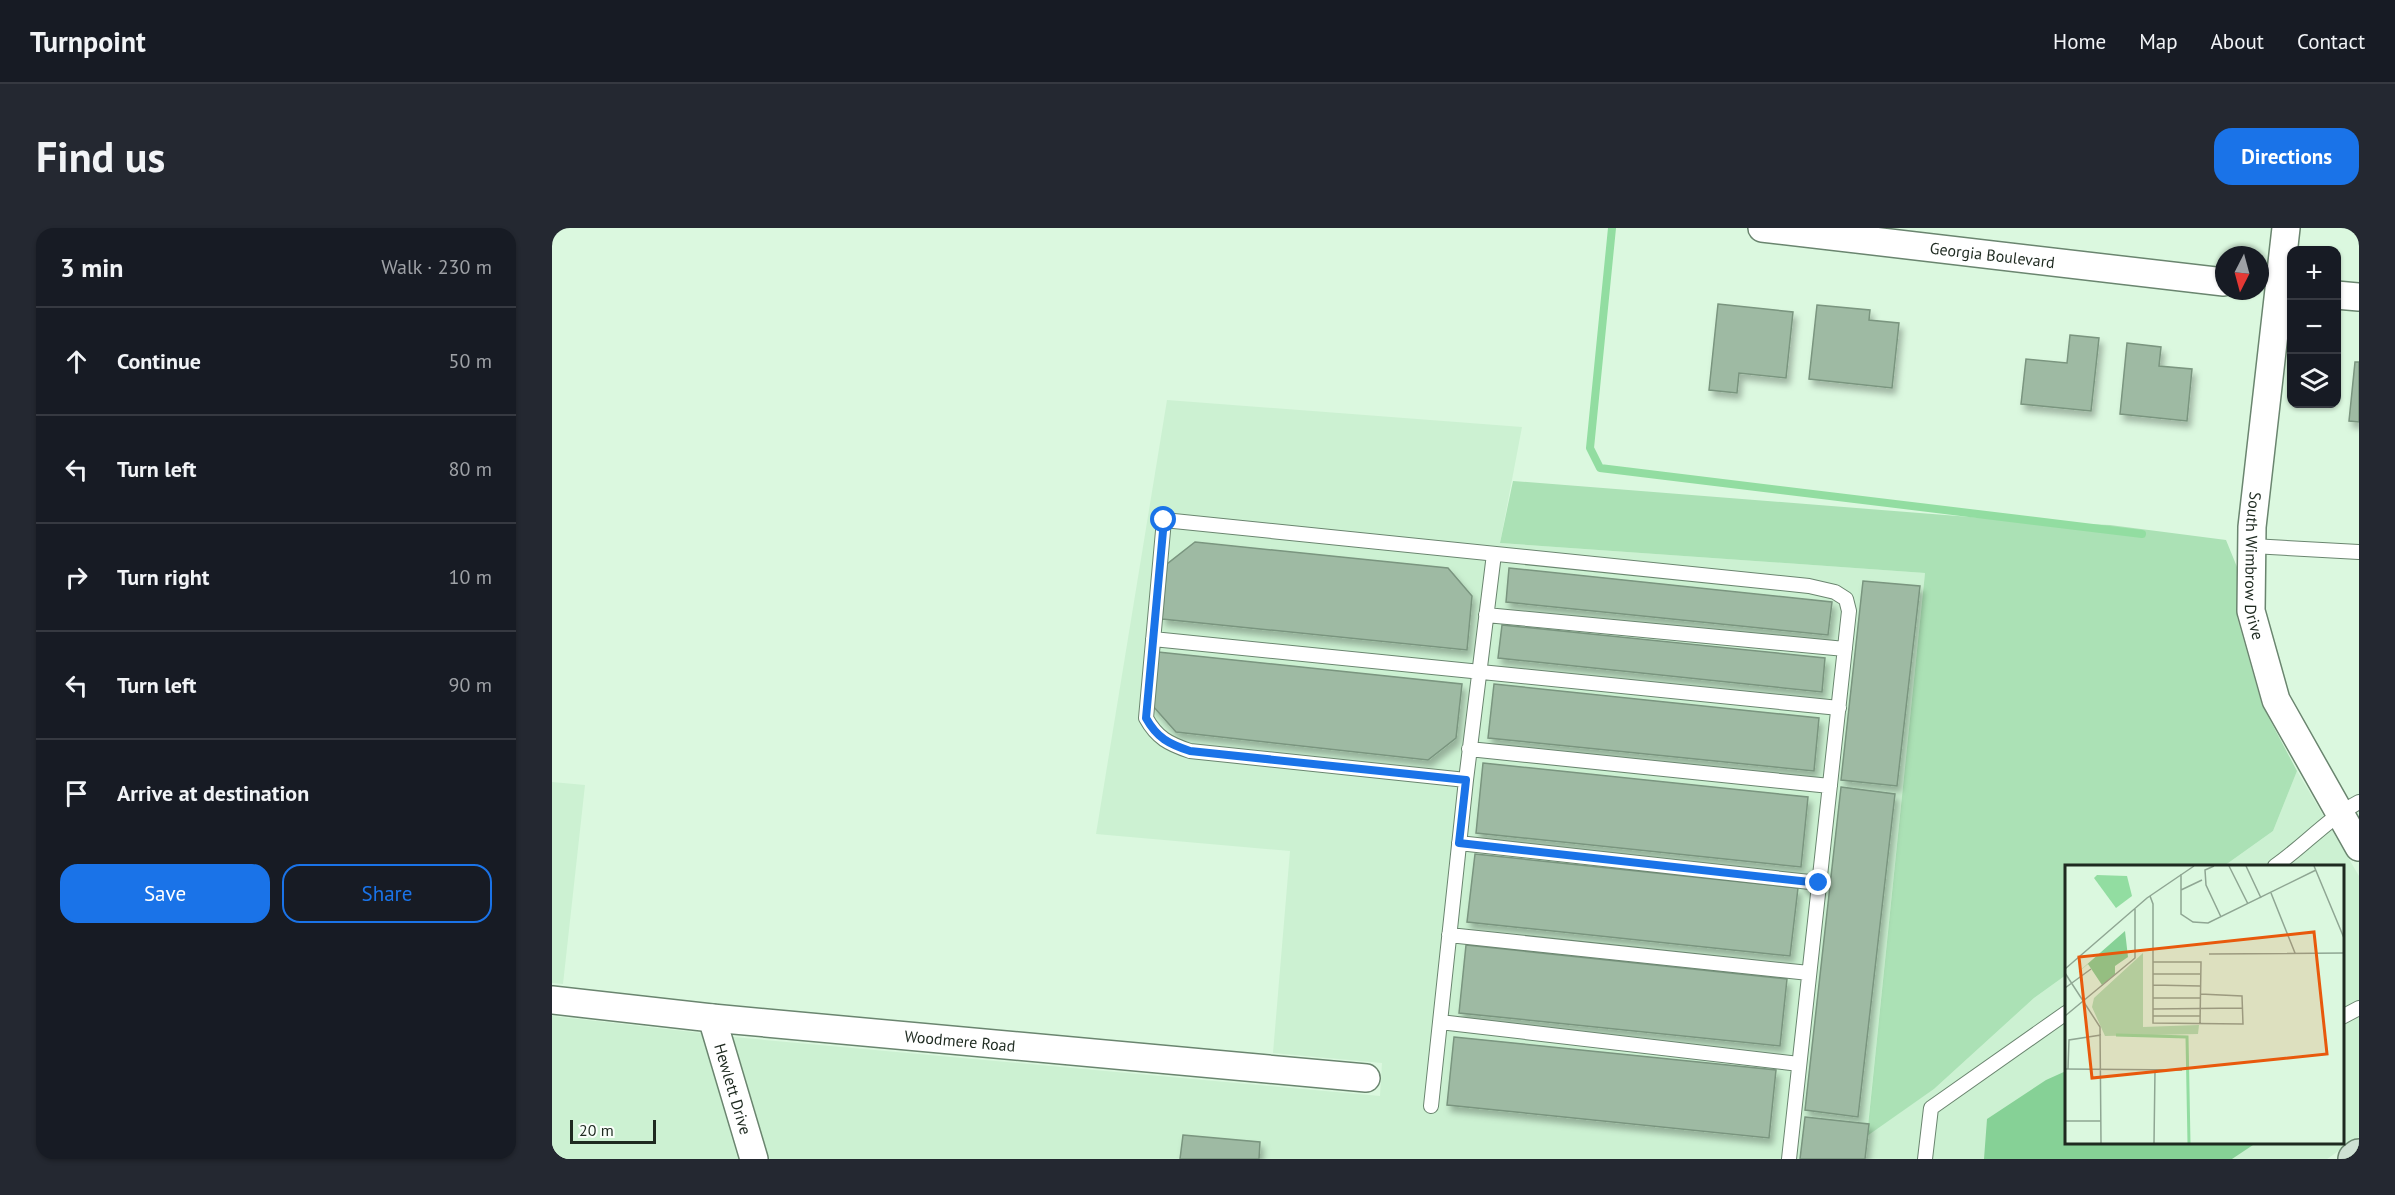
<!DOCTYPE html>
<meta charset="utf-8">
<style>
body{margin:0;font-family:"PT Sans",sans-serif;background:#242831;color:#f1f3f6}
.controls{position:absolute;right:18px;top:18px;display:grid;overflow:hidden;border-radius:12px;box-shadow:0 2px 4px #0004}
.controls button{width:54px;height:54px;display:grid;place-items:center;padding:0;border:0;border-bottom:2px solid #363941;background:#171b24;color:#f1f3f6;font:30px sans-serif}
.compass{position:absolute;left:1663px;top:18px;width:54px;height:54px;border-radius:50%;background:#171b24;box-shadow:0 2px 4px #0004;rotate:186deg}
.scale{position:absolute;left:18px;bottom:15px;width:86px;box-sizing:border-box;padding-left:6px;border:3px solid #1e2a20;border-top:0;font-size:16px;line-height:21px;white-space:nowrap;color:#1e2a20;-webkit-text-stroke:4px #f8fef9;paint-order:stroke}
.stop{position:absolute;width:18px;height:18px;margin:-14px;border:4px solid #1a73e8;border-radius:50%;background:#fff}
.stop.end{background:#1a73e8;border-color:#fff;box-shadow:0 2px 6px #0008}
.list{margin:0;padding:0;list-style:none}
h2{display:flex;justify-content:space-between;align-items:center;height:78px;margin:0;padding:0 24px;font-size:26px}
h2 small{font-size:20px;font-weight:400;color:#9ea1a6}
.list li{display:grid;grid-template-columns:39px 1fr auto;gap:18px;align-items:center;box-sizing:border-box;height:108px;padding:0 24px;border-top:2px solid #363941}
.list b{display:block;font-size:22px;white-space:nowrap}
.list em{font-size:20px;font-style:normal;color:#9ea1a6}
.actions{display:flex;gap:12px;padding:18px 24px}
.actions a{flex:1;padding:14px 0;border:2px solid #1a73e8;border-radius:18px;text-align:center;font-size:21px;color:#1a73e8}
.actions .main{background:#1a73e8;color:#fff}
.icon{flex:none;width:33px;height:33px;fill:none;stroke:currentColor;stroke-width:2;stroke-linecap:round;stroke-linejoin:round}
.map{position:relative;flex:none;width:1807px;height:931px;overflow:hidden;border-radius:18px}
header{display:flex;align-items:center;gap:36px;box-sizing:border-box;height:84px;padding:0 30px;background:#171b24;border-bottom:2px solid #363941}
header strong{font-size:28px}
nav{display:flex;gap:33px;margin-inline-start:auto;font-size:21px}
.intro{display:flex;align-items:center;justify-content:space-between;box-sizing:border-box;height:144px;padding:0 36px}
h1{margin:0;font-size:42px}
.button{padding:15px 27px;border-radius:18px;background:#1a73e8;color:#fff;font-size:21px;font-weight:700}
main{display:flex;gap:36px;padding:0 36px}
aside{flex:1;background:#171b24;border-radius:18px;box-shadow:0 2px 4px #0004}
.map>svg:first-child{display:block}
.built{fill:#ccf1d2}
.green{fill:#abe1b5}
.forest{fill:#86d196}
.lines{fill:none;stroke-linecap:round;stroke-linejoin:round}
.stream{stroke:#92dda1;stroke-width:8}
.building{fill:#9ebaa3;stroke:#7a957f;stroke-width:1.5;filter:url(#shadow)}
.service-casing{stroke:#6a856f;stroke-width:16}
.minor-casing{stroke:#6a856f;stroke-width:30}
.secondary-casing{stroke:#6a856f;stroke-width:36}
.service{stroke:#fff;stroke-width:14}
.minor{stroke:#fff;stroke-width:27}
.secondary{stroke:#cee1d3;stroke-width:33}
.route{stroke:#1a73e8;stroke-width:8}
.labels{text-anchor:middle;stroke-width:4.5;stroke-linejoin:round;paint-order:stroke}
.street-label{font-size:16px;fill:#1e2a20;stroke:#f8fef9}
.inset-river{fill:none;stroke:#92dda1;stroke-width:3}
.inset-road{fill:none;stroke:#8fa693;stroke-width:1.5}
.view{fill:#e8590c;fill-opacity:0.15;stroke:#e8590c;stroke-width:3}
.inset-edge{fill:none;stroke:#1e2a20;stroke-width:3}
</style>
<header>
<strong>Turnpoint</strong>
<nav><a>Home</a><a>Map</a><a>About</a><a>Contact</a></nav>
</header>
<div class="intro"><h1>Find us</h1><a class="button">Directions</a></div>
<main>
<aside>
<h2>3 min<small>Walk · 230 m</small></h2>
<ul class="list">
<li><svg class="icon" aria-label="ahead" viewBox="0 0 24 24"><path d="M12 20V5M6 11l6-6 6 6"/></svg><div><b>Continue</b></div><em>50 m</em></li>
<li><svg class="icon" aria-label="left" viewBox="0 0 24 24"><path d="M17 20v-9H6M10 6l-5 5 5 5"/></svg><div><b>Turn left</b></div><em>80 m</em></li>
<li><svg class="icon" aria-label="right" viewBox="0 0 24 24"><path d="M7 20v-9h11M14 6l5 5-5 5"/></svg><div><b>Turn right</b></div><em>10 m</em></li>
<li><svg class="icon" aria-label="left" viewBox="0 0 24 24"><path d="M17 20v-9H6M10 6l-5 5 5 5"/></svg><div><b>Turn left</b></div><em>90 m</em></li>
<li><svg class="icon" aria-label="arrive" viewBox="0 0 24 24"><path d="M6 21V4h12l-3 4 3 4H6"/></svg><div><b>Arrive at destination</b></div></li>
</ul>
<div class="actions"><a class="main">Save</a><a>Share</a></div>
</aside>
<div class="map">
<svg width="1807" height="931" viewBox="0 0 1807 931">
<defs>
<filter id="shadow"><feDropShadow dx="3.5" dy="6" stdDeviation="3" flood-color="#0004"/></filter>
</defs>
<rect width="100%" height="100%" fill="#dbf8df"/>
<path class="built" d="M615 172 970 199 948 315 1373 345 1315 907 1382 861 1482 770 1514 747V914H1790V638H1672L1721 603 1745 543 1807 648V909L1775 931H217L181 809 828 868 830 835 721 825 738 623 544 606Z
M0 554 33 557 11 756 0 755Z
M0 788 149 805 186 931H0Z"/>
<path class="green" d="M961 253 1482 294 1558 297 1674 312 1685 339V389L1710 477 1745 543 1721 603 1672 638H1514V747L1482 770 1382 861 1315 908 1373 345 948 315Z"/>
<path class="forest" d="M1514 843V914L1704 915 1680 931H1432L1435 891 1494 852Z"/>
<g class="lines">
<path class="stream" d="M1060 0 1038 220 1048 240 1590 306"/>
</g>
<path class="building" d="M1166 76 1241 84 1234 150 1187 145 1185 165 1157 162Z
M1265 77 1318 82 1317 92 1347 95 1340 160 1257 151Z
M1518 107 1547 110 1539 183 1469 176 1474 131 1515 135Z
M1575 115 1609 119 1607 138 1640 141 1635 193 1568 186Z
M1803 134H1807V194L1797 193Z
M643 314 896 340 920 368 915 422 610 391 615 336Z
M957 340 1280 374 1276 407 954 374Z
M1311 353 1368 358 1345 558 1289 552Z
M950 397 1273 430 1270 464 946 430Z
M606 424 910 456 904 510 876 532 624 504 600 477Z
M942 456 1267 490 1262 543 936 510Z
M931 535 1256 569 1249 639 924 605Z
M1289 559 1343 566 1306 889 1253 882Z
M923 626 1246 660 1238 728 915 694Z
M914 717 1235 751 1228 818 907 785Z
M902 809 1224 842 1217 910 895 877Z
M1253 889 1317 896 1313 931H1248Z
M631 907 708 914 707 931H628Z"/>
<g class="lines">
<g class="service-casing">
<path id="service" d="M1700 318 1807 324
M942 326 914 552 888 794 1247 836
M934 387 1293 421
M601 411 1287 480
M917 521 1278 558
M914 552 638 523C617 516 605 510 594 490L612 292 1257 358 1283 364 1294 371 1297 383 1237 931
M907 615 1267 655
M1723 638C1752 618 1775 591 1807 574
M897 707 1257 745
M1790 789 1807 780
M879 878 888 794
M1373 931 1379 880 1514 785"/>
</g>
<g class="minor-casing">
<g id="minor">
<path id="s1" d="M1210 0 1672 54"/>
<path id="s2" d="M1734 0 1700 299 1699 383 1724 472 1807 619"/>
<path d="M1784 67 1807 69"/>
<path id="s3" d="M0 772 160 790 814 850"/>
<path id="s4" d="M160 790 202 931"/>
</g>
</g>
<g class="secondary-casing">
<path id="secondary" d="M1803 931 1807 928"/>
</g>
<use href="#service" class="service"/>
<use href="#minor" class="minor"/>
<use href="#secondary" class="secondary"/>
</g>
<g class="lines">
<path class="route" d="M612 292 594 490C605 510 617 516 638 523L914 552 907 615 1267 655"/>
</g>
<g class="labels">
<g class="street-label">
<text dy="6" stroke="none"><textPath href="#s1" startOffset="232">Georgia Boulevard</textPath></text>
<text dy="6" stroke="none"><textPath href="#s2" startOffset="340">South Wimbrow Drive</textPath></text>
<text dy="6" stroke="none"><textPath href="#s3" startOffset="410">Woodmere Road</textPath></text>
<text dy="6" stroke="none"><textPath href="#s4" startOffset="74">Hewlett Drive</textPath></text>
</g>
</g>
<g transform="translate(1513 637)">
<rect width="279" height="279" fill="#dbf8df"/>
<path d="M78 88V162L134 160 133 169 40 171 27 142 29 133Z" fill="#abe1b5"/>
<path d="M60 66 63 92 50 101V109L37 120 23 99 11 109Z" fill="#86d196"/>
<path d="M32 10 62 11 67 31 51 43 29 13Z" fill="#92dda1"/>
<path class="inset-river" d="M51 170 122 172 124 278"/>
<path class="inset-road" d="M149 1 140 5 141 20 156 52M164 1 183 39M181 1 196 33M249 1 279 73M116 9V49L128 57 143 58 251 5M116 25 137 15M206 28 230 88M85 31 88 39V158L178 159 177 131 135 129M144 89 279 88M88 97H136L135 159M0 104 82 33 129 1M0 108 35 162 36 278M88 109H135M88 120 135 121M0 123 26 104M88 133H135M88 144 178 143M0 151 70 93V44M88 151H135M0 204 117 205M3 204 4 175 36 170M0 256H36M89 278 90 205"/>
<path class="view" d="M249 67 262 189 27 213 14 92Z"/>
<rect width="279" height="279" class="inset-edge"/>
</g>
</svg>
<div class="controls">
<button>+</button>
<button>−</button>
<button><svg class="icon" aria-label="layers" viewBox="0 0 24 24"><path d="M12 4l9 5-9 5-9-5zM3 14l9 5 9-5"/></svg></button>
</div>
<svg class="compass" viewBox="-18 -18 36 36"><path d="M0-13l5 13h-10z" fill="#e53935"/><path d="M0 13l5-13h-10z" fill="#9ea1a6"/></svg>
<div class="scale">20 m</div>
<div class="stop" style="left:612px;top:292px"></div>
<div class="stop end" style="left:1267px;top:655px"></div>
</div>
</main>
